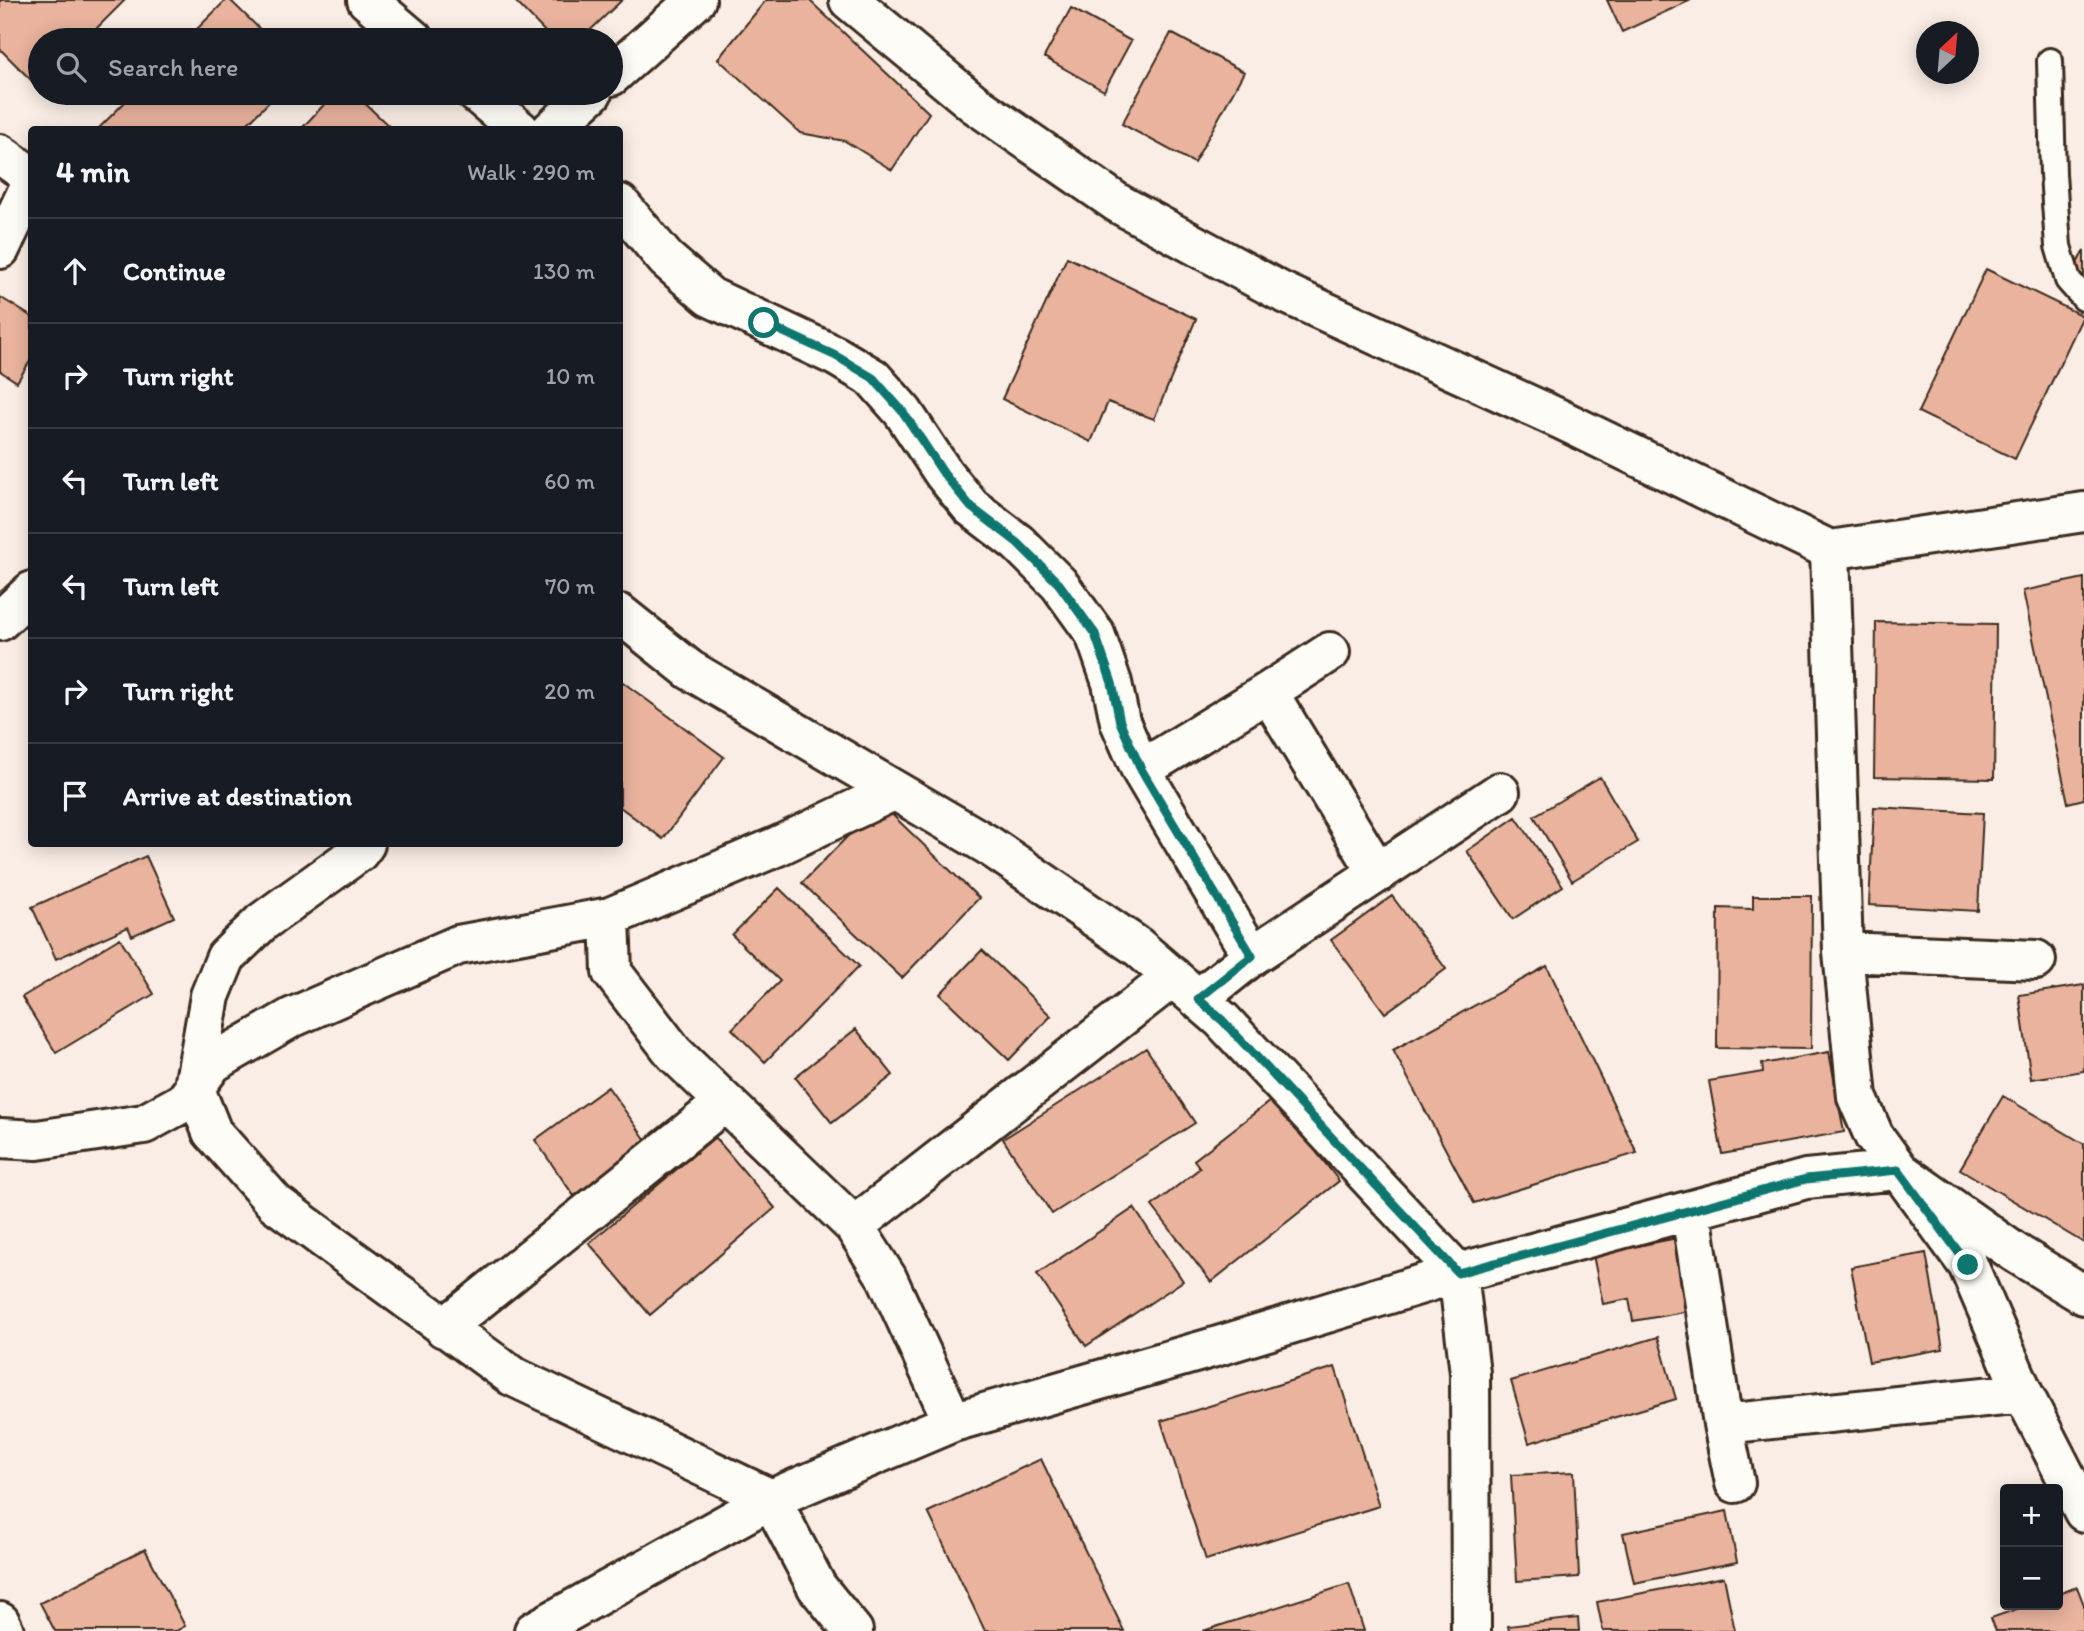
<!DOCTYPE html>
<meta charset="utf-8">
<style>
body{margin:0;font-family:Itim,sans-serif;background:#242831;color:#f1f3f6}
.controls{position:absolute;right:21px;bottom:21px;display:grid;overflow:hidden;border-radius:7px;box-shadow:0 4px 18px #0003}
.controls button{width:63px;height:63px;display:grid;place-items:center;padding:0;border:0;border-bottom:2px solid #363941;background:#171b24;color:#f1f3f6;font:35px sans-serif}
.compass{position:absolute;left:1916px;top:21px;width:63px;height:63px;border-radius:50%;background:#171b24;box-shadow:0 4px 18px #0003;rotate:26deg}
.stop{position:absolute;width:21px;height:21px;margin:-16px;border:5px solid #0f766e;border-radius:50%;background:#fff}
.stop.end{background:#0f766e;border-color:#fff;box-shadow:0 2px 7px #0008}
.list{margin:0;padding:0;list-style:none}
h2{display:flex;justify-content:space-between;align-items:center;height:91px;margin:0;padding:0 28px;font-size:30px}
h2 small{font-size:23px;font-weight:400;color:#9ea1a6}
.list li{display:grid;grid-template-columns:46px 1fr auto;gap:21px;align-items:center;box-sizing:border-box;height:105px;padding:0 28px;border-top:2px solid #363941}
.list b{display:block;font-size:26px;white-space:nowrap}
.list em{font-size:23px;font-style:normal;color:#9ea1a6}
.icon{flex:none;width:38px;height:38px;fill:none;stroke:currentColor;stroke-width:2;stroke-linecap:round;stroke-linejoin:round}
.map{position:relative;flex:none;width:2084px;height:1631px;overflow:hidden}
.search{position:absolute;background:#171b24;box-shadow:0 4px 18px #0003;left:28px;top:28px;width:595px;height:77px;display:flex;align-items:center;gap:18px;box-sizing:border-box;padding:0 24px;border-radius:38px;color:#9ea1a6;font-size:26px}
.panel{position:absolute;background:#171b24;box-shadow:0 4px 18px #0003;left:28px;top:126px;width:595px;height:721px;border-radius:7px}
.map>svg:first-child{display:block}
.building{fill:#e9b39d;stroke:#3b2a1e;stroke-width:2}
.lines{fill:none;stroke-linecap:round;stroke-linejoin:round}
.lane-casing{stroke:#3b2a1e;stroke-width:30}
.street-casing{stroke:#3b2a1e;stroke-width:44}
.secondary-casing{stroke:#3b2a1e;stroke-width:44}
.lane{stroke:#fdfcf7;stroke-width:24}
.street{stroke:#fdfcf7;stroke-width:38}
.secondary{stroke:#fdfcf7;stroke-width:38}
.route{stroke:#0f766e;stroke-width:9}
</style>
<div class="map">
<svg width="2084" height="1631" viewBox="0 0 2084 1631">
<rect width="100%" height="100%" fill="#f9ede5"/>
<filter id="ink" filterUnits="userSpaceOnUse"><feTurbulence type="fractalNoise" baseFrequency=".0143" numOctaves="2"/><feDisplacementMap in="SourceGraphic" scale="14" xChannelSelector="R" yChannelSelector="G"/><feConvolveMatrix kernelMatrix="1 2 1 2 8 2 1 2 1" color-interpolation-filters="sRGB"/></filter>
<g filter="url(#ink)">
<path class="building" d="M0 0H125L85 40H40V85L38 87 0 49Z
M226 0H230L271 40H186Z
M514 0H622L580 40H553Z
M766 0H809L929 113 892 170 845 141 800 133 718 59Z
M1607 0H1691L1622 32Z
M1071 8 1131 41 1104 91 1044 57Z
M1171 33 1244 72 1194 163 1122 124Z
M134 93H278L241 130H97Z
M335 93H354L393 130H300Z
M2084 250V277L2073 271Z
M1067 257 1196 319 1154 419 1108 402 1091 442 1002 399Z
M1986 269 2083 316 2015 459 1918 412Z
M0 297 32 317V358L17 382 0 371Z
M2084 578V799L2068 803 2023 591Z
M1876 622 1996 624 1994 779 1874 777Z
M620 680 724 757 663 839 620 807Z
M1600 777 1638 842 1572 881 1534 816Z
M880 803 979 898 902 978 802 883Z
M1874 807 1983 813 1978 911 1869 905Z
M1516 817 1563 886 1513 919 1467 851Z
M146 856 174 917 132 936 128 927 56 959 32 907Z
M779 888 859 966 765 1062 732 1029 780 981 732 935Z
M1392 896 1446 969 1385 1013 1331 940Z
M1753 896H1812L1811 1049 1717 1048 1718 908 1753 909Z
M120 938 154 994 56 1053 22 997Z
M982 950 1051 1016 1009 1060 940 994Z
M1547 966 1637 1153 1474 1203 1393 1050Z
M2084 985V1071L2031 1079 2019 995Z
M856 1029 893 1075 832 1123 795 1077Z
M1146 1048 1195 1123 1052 1214 1003 1139Z
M1829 1052 1844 1132 1722 1154 1709 1081 1763 1072 1762 1064Z
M608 1087 648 1143 574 1196 535 1140Z
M2003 1096 2084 1144V1243L1960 1169Z
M1274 1098 1339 1181 1211 1282 1152 1206 1200 1168 1194 1160Z
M715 1137 775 1208 650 1315 589 1243Z
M1134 1208 1183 1281 1086 1346 1037 1274Z
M1682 1237 1696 1310 1633 1321 1629 1299 1603 1304 1593 1255Z
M1926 1253 1943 1349 1869 1362 1851 1267Z
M1658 1337 1676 1399 1529 1443 1511 1381Z
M1335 1367 1379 1506 1206 1560 1161 1421Z
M1041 1459 1124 1631H985L928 1512Z
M1574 1472 1579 1577 1517 1581 1511 1475Z
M1727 1511 1737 1562 1634 1583 1623 1533Z
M145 1549 185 1626 176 1631H55L40 1603Z
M1724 1577 1735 1631H1603L1597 1602Z
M1349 1584 1364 1631H1203Z
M2077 1587 2084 1605V1631H1996L1991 1618 2028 1605H2058V1594Z
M1578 1618 1579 1631H1509L1508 1626Z"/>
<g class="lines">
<g class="lane-casing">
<path id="lane" d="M2050 61 2053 174 2058 246 2068 280 2084 298"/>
</g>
<g class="street-casing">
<path id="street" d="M367 0 414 40
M611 76 696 0
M476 93 520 130
M551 130 592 93
M0 154 32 177
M620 204 666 259 710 297 836 356 873 378 903 412 944 474 971 507 1018 543 1059 584 1095 634 1112 683 1120 722 1141 770 1252 956
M0 249 32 182
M1830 550 1843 952 1857 1097 1874 1136 1968 1265 2023 1393 2084 1512
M620 614 690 670 988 845 1138 947 1222 1020 1458 1273 1470 1373 1471 1631
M0 621 32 591
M1268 692 1378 873
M1141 770 1268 692 1330 652
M365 844 359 852 262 922 226 957 210 996 194 1087 212 1132 275 1203 512 1376 771 1499
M610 917 612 972 674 1053 854 1226 887 1278 953 1422
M1843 952 2036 960
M1198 999 1252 956 1500 792
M0 1138 37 1140 144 1124 184 1102 213 1063 291 1018 458 945 610 917 778 846 893 791
M1691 1212 1723 1424 1735 1483
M854 1226 1173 977
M444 1328 725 1102
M1723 1424 2023 1393
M0 1622 4 1631
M534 1631 771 1499 953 1422 1215 1347 1458 1273 1806 1179 1898 1170 2014 1252 2084 1295"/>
</g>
<g class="secondary-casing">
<path id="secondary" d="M849 0 976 105 1119 204 1280 291 1562 420 1830 550 2084 512
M771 1499 817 1587 853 1631"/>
</g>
<use href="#lane" class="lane"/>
<use href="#street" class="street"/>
<use href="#secondary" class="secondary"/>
</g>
</g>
<g class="lines" filter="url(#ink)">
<path class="route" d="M764 323 836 356 873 378 903 412 944 474 971 507 1018 543 1059 584 1095 634 1112 683 1120 722 1141 769 1252 956 1198 999 1222 1020 1458 1273 1806 1179 1898 1170 1968 1265"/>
</g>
</svg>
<div class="controls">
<button>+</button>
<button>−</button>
</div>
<svg class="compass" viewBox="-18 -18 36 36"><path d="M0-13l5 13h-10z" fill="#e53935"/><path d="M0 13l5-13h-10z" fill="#9ea1a6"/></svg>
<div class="stop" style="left:764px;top:323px"></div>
<div class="stop end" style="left:1968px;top:1265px"></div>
<div class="search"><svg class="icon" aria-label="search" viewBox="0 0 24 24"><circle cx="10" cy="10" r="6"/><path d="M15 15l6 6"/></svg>Search here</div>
<section class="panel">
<h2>4 min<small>Walk · 290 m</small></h2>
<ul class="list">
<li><svg class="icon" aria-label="ahead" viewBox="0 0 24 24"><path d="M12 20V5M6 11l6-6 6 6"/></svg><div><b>Continue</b></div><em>130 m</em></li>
<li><svg class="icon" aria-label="right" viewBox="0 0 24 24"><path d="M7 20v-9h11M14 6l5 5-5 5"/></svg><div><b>Turn right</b></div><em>10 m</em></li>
<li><svg class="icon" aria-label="left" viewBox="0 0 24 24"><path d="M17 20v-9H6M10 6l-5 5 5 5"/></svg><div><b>Turn left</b></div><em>60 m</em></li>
<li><svg class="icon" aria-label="left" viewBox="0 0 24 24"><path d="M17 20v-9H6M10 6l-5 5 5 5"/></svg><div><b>Turn left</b></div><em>70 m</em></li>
<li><svg class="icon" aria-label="right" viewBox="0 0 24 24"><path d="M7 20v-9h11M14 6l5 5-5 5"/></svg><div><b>Turn right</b></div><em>20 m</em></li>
<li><svg class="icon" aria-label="arrive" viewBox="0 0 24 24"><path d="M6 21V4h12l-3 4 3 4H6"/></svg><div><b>Arrive at destination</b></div></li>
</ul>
</section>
</div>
